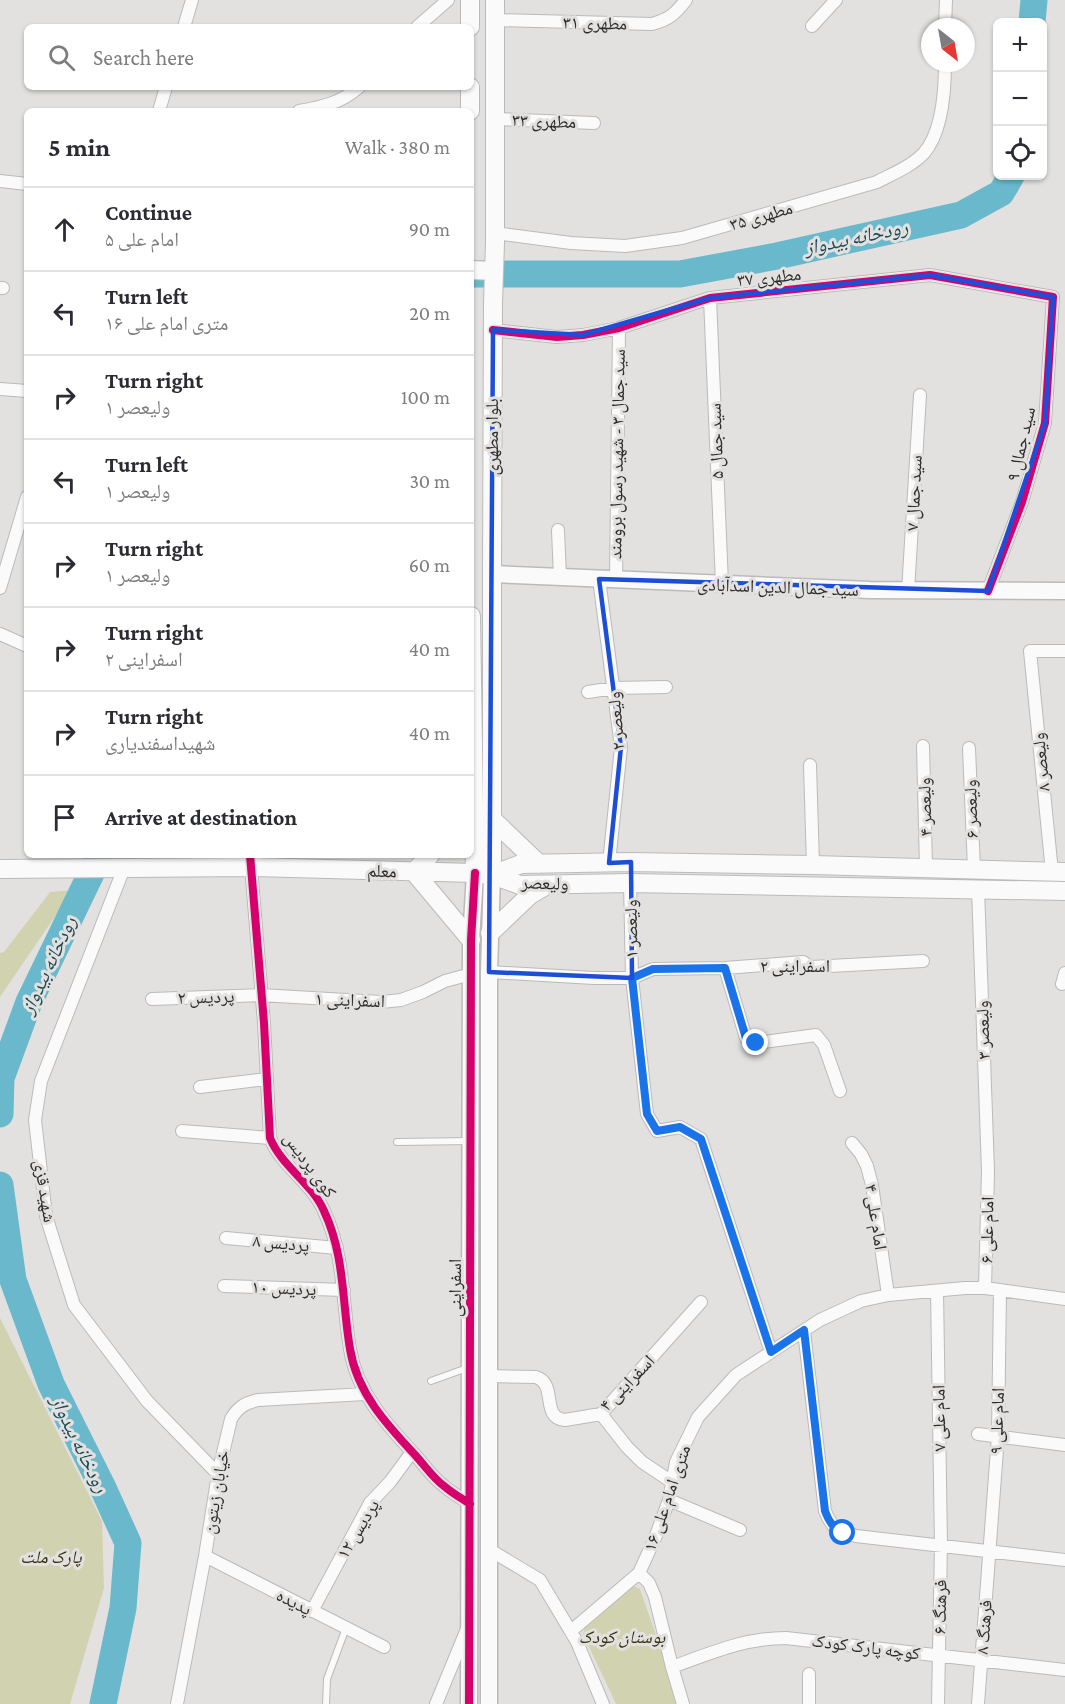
<!DOCTYPE html>
<meta charset="utf-8">
<style>
body{margin:0;font-family:"Crimson Pro","Noto Naskh Arabic",serif;background:#f7f7f7;color:#2b2b33}
.controls{position:absolute;right:18px;top:18px;display:grid;overflow:hidden;border-radius:9px;box-shadow:0 2px 4px #0004}
.controls button{width:54px;height:54px;display:grid;place-items:center;padding:0;border:0;border-bottom:2px solid #e1e1e2;background:#fff;color:#2b2b33;font:30px sans-serif}
.compass{position:absolute;left:921px;top:18px;width:54px;height:54px;border-radius:50%;background:#fff;box-shadow:0 2px 4px #0004;rotate:149deg}
.stop{position:absolute;width:18px;height:18px;margin:-14px;border:4px solid #1a73e8;border-radius:50%;background:#fff}
.stop.end{background:#1a73e8;border-color:#fff;box-shadow:0 2px 6px #0008}
.list{margin:0;padding:0;list-style:none}
h2{display:flex;justify-content:space-between;align-items:center;height:78px;margin:0;padding:0 24px;font-size:26px}
h2 small{font-size:20px;font-weight:400;color:#7c7c81}
.list li{display:grid;grid-template-columns:39px 1fr auto;gap:18px;align-items:center;box-sizing:border-box;height:84px;padding:0 24px;border-top:2px solid #e1e1e2}
.list b{display:block;font-size:22px;white-space:nowrap}
.list p{margin:0;font-size:20px;white-space:nowrap;color:#7c7c81}
.list em{font-size:20px;font-style:normal;color:#7c7c81}
.icon{flex:none;width:33px;height:33px;fill:none;stroke:currentColor;stroke-width:2;stroke-linecap:round;stroke-linejoin:round}
.map{position:relative;flex:none;width:1065px;height:1704px;overflow:hidden}
.search{position:absolute;background:#fff;box-shadow:0 2px 4px #0004;left:24px;top:24px;width:450px;height:66px;display:flex;align-items:center;gap:15px;box-sizing:border-box;padding:0 21px;border-radius:9px;color:#7c7c81;font-size:22px}
.panel{position:absolute;background:#fff;box-shadow:0 2px 4px #0004;left:24px;top:108px;width:450px;height:750px;border-radius:9px}
.map>svg:first-child{display:block}
.green{fill:#d1d3b0}
.lines{fill:none;stroke-linecap:round;stroke-linejoin:round}
.river{stroke:#6ab8cc;stroke-width:27}
.service-casing{stroke:#bbbaba;stroke-width:8}
.minor-casing{stroke:#bbbaba;stroke-width:14}
.tertiary-casing{stroke:#bbbaba;stroke-width:19}
.secondary-casing{stroke:#bbbaba;stroke-width:20}
.service{stroke:#fbfafa;stroke-width:6}
.minor{stroke:#fbfafa;stroke-width:12}
.tertiary{stroke:#fbfafa;stroke-width:16}
.secondary{stroke:#fbfafa;stroke-width:18}
.cycleway-casing{stroke:#e3e1df;stroke-width:11}
.cycleway{stroke:#d6006c;stroke-width:8}
.route{stroke:#1a73e8;stroke-width:8}
.marked{fill:none;stroke:#1d4ed8;stroke-width:4.5;stroke-linejoin:round}
.labels{text-anchor:middle;stroke-width:6;stroke-linejoin:round;paint-order:stroke}
.street-label{font-size:18px;fill:#2d2c2c;stroke:#e3e1df}
.park-label{font-size:18px;font-style:italic;fill:#30310d;stroke:#e3e1df}
.water-label{font-size:20px;font-style:italic;fill:#1b4a57;stroke:#e3e1df}
</style>
<div class="map">
<svg width="1065" height="1704" viewBox="0 0 1065 1704">
<rect width="100%" height="100%" fill="#e2e1e0"/>
<path class="green" d="M73 890 0 997V953L4 952 50 892Z
M0 1318 102 1521 104 1588 70 1704H0Z
M633 1586 640 1589 680 1704H616L583 1634 586 1622Z"/>
<g class="lines">
<path class="river" d="M1032 22 1034 0
M471 274H680L777 256 961 215 1001 193 1011 176
M0 1114 1 1078 29 1002 100 855
M0 1185 13 1280 51 1384 103 1488 128 1543 123 1608 103 1704"/>
<g class="service-casing">
<path id="service" d="M397 1142 470 1141
M431 1381 467 1368
M326 1704 327 1679 346 1628"/>
</g>
<g class="minor-casing">
<path id="minor" d="M495 20 652 24C670 19 675 14 686 0
M812 26 836 0
M184 27 192 0
M417 27 448 0
M945 27 946 0
M159 111 166 87
M299 111C322 107 341 103 359 87
M495 119 594 123
M0 181 27 184
M495 233 571 243 625 246 682 238 877 182C892 174 912 166 924 153 943 131 945 90 945 63
M0 288H3
M710 298 722 584
M493 330 557 337 583 335 619 328 710 298 930 275 1053 297 1045 423 1022 502 988 591
M0 389 27 391
M558 530 560 577
M599 579 621 747 609 863
M616 580 619 328
M0 588 27 497
M908 591 920 395
M0 634 27 646
M588 692 614 688 666 687
M923 746 926 868
M969 748 974 869
M810 765 813 865
M250 855 264 1023 270 1138C282 1167 312 1183 324 1211 345 1255 342 1303 350 1349 357 1393 387 1425 416 1456 425 1466 433 1478 444 1486 452 1493 461 1498 470 1504
M124 868 41 1081 35 1120 46 1216 74 1305 147 1401 218 1474
M1052 872 1030 651H1065
M630 883 632 978 647 1114 657 1131 680 1127 701 1139 771 1352
M978 888 988 1171 985 1288
M725 968 746 1038 751 1042 756 1043 816 1035 824 1045 840 1091
M489 972 594 978H632L653 969 725 968 803 962 811 967 923 961
M1062 984 1065 973
M152 999 260 995 381 1002 401 1000 423 992 445 981 471 974
M200 1087 267 1079
M182 1131 270 1138
M852 1143 861 1154 867 1166 872 1185 888 1295
M226 1238 337 1248
M224 1286 344 1290
M937 1291 941 1545 938 1704
M804 1331 825 1511C832 1529 838 1531 856 1536L1065 1560
M490 1376 536 1377C558 1384 540 1418 565 1420L601 1414 701 1302
M601 1414 627 1447 642 1462 672 1482
M978 1434 1065 1445
M669 1500 740 1530
M490 1550 540 1580 577 1642 603 1704
M205 1556 384 1647
M639 1573 649 1583 655 1597 672 1667 683 1704
M312 1611 370 1503 390 1482 412 1452
M571 1631 639 1573 655 1538 669 1500 676 1462 698 1417 736 1375 820 1320 861 1301 888 1295 965 1288H985L1065 1299
M672 1667C711 1653 744 1638 786 1638L1065 1670
M809 1674V1704
M177 1704 205 1556 218 1474 231 1419C238 1407 245 1403 258 1400L365 1394
M436 1704 467 1629
M978 1704 998 1436 1000 1291"/>
</g>
<g class="tertiary-casing">
<path id="tertiary" d="M492 574 870 590 1065 591
M469 1704 471 940 475 873
M489 1704V972L492 875"/>
</g>
<g class="secondary-casing">
<path id="secondary" d="M470 27V0
M470 111V87
M471 270 494 271
M471 616 475 873
M493 820 539 864
M0 869 251 867 475 873 492 875 520 885 630 883 1065 891
M414 872 471 940
M414 872 430 855
M492 875V574L493 303 495 243V0
M492 875 521 864 631 862 813 865 1065 872
M490 933 530 895 547 885"/>
</g>
<use href="#service" class="service"/>
<use href="#minor" class="minor"/>
<use href="#tertiary" class="tertiary"/>
<use href="#secondary" class="secondary"/>
<g class="cycleway-casing">
<path id="cycleway" d="M493 330 557 337 583 335 619 328 710 298 930 275 1053 297 1045 423 1022 502 988 591
M250 855 264 1023 270 1138C282 1167 312 1183 324 1211 345 1255 342 1303 350 1349 357 1393 387 1425 416 1456 425 1466 433 1478 444 1486 452 1493 461 1498 470 1504
M469 1704 471 940 475 873"/>
</g>
<use href="#cycleway" class="cycleway"/>
</g>
<g class="lines">
<path class="route" d="M756 1043 750 1042 746 1038 725 968 653 969 632 978 647 1114 657 1131 680 1127 701 1139 771 1352 804 1330 825 1511C829 1522 833 1527 843 1533"/>
</g>
<path class="marked" d="M930 275 1053 297 1045 423 988 591 599 579 621 747 609 863 631 862 632 978 489 972 493 330 583 335 710 298Z"/>
<g class="labels">
<g class="street-label">
<text transform="translate(595 23) rotate(1)" y="6">مطهری ۳۱</text>
<text transform="translate(544 121) rotate(2)" y="6">مطهری ۳۳</text>
<text transform="translate(761 216) rotate(-16)" y="6">مطهری ۳۵</text>
<text transform="translate(769 277) rotate(-6)" y="6">مطهری ۳۷</text>
<text transform="translate(492 437) rotate(-90)" y="6">بلوار مطهری</text>
<text transform="translate(716 441) rotate(-92)" y="6">سید جمال ۵</text>
<text transform="translate(1021 444) rotate(-77)" y="6">سید جمال ۹</text>
<text transform="translate(617 454) rotate(-89)" y="6">سید جمال ۳ - شهید رسول برومند</text>
<text transform="translate(914 493) rotate(-87)" y="6">سید جمال ۷</text>
<text transform="translate(778 587) rotate(2)" y="6">سید جمال الدین اسدآبادی</text>
<text transform="translate(616 721) rotate(-95)" y="6">ولیعصر ۲</text>
<text transform="translate(1041 762) rotate(-96)" y="6">ولیعصر ۸</text>
<text transform="translate(925 807) rotate(-92)" y="6">ولیعصر ۴</text>
<text transform="translate(971 809) rotate(-92)" y="6">ولیعصر ۶</text>
<text transform="translate(382 871) rotate(2)" y="6">معلم</text>
<text transform="translate(545 883) rotate(2)" y="6">ولیعصر</text>
<text transform="translate(631 929) rotate(-91)" y="6">ولیعصر ۱</text>
<text x="795" y="972">اسفراینی ۲</text>
<text transform="translate(206 997) rotate(-2)" y="6">پردیس ۲</text>
<text transform="translate(350 1000) rotate(2)" y="6">اسفراینی ۱</text>
<text transform="translate(983 1030) rotate(-92)" y="6">ولیعصر ۳</text>
<text transform="translate(310 1165) rotate(54)" y="6">کوی پردیس</text>
<text transform="translate(45 1191) rotate(81)" y="6">شهید قزی</text>
<text transform="translate(876 1217) rotate(81)" y="6">امام علی ۴</text>
<text transform="translate(987 1230) rotate(-89)" y="6">امام علی ۶</text>
<text transform="translate(281 1243) rotate(5)" y="6">پردیس ۸</text>
<text transform="translate(284 1288) rotate(2)" y="6">پردیس ۱۰</text>
<text transform="translate(455 1288) rotate(-90)" y="6">اسفراینی</text>
<text transform="translate(627 1383) rotate(-46)" y="6">اسفراینی ۴</text>
<text transform="translate(939 1418) rotate(-91)" y="6">امام علی ۷</text>
<text transform="translate(997 1421) rotate(-88)" y="6">امام علی ۹</text>
<text transform="translate(216 1492) rotate(-80)" y="6">خیابان زیتون</text>
<text transform="translate(667 1498) rotate(-71)" y="6">۱۶ متری امام علی</text>
<text transform="translate(358 1529) rotate(-59)" y="6">پردیس ۱۲</text>
<text transform="translate(294 1602) rotate(27)" y="6">پدیده</text>
<text transform="translate(940 1607) rotate(-89)" y="6">فرهنگ ۶</text>
<text transform="translate(984 1627) rotate(-86)" y="6">فرهنگ ۸</text>
<text transform="translate(866 1647) rotate(7)" y="6">کوچه پارک کودک</text>
</g>
<g class="park-label">
<text x="51" y="1563">پارک ملت</text>
<text x="622" y="1643">بوستان کودک</text>
</g>
<g class="water-label">
<text transform="translate(856 237) rotate(-12)" y="7">رودخانه بیدواز</text>
<text transform="translate(48 965) rotate(-65)" y="7">رودخانه بیدواز</text>
<text transform="translate(80 1444) rotate(64)" y="7">رودخانه بیدواز</text>
</g>
</g>
</svg>
<div class="controls">
<button>+</button>
<button>−</button>
<button><svg class="icon" aria-label="locate" viewBox="0 0 24 24"><circle cx="12" cy="12" r="6"/><path d="M12 2v4M12 18v4M2 12h4M18 12h4"/></svg></button>
</div>
<svg class="compass" viewBox="-18 -18 36 36"><path d="M0-13l5 13h-10z" fill="#e53935"/><path d="M0 13l5-13h-10z" fill="#7c7c81"/></svg>
<div class="stop" style="left:843px;top:1533px"></div>
<div class="stop end" style="left:756px;top:1043px"></div>
<div class="search"><svg class="icon" aria-label="search" viewBox="0 0 24 24"><circle cx="10" cy="10" r="6"/><path d="M15 15l6 6"/></svg>Search here</div>
<section class="panel">
<h2>5 min<small>Walk · 380 m</small></h2>
<ul class="list">
<li><svg class="icon" aria-label="ahead" viewBox="0 0 24 24"><path d="M12 20V5M6 11l6-6 6 6"/></svg><div><b>Continue</b><p>امام علی ۵</p></div><em>90 m</em></li>
<li><svg class="icon" aria-label="left" viewBox="0 0 24 24"><path d="M17 20v-9H6M10 6l-5 5 5 5"/></svg><div><b>Turn left</b><p>۱۶ متری امام علی</p></div><em>20 m</em></li>
<li><svg class="icon" aria-label="right" viewBox="0 0 24 24"><path d="M7 20v-9h11M14 6l5 5-5 5"/></svg><div><b>Turn right</b><p>ولیعصر ۱</p></div><em>100 m</em></li>
<li><svg class="icon" aria-label="left" viewBox="0 0 24 24"><path d="M17 20v-9H6M10 6l-5 5 5 5"/></svg><div><b>Turn left</b><p>ولیعصر ۱</p></div><em>30 m</em></li>
<li><svg class="icon" aria-label="right" viewBox="0 0 24 24"><path d="M7 20v-9h11M14 6l5 5-5 5"/></svg><div><b>Turn right</b><p>ولیعصر ۱</p></div><em>60 m</em></li>
<li><svg class="icon" aria-label="right" viewBox="0 0 24 24"><path d="M7 20v-9h11M14 6l5 5-5 5"/></svg><div><b>Turn right</b><p>اسفراینی ۲</p></div><em>40 m</em></li>
<li><svg class="icon" aria-label="right" viewBox="0 0 24 24"><path d="M7 20v-9h11M14 6l5 5-5 5"/></svg><div><b>Turn right</b><p>شهیداسفندیاری</p></div><em>40 m</em></li>
<li><svg class="icon" aria-label="arrive" viewBox="0 0 24 24"><path d="M6 21V4h12l-3 4 3 4H6"/></svg><div><b>Arrive at destination</b></div></li>
</ul>
</section>
</div>
